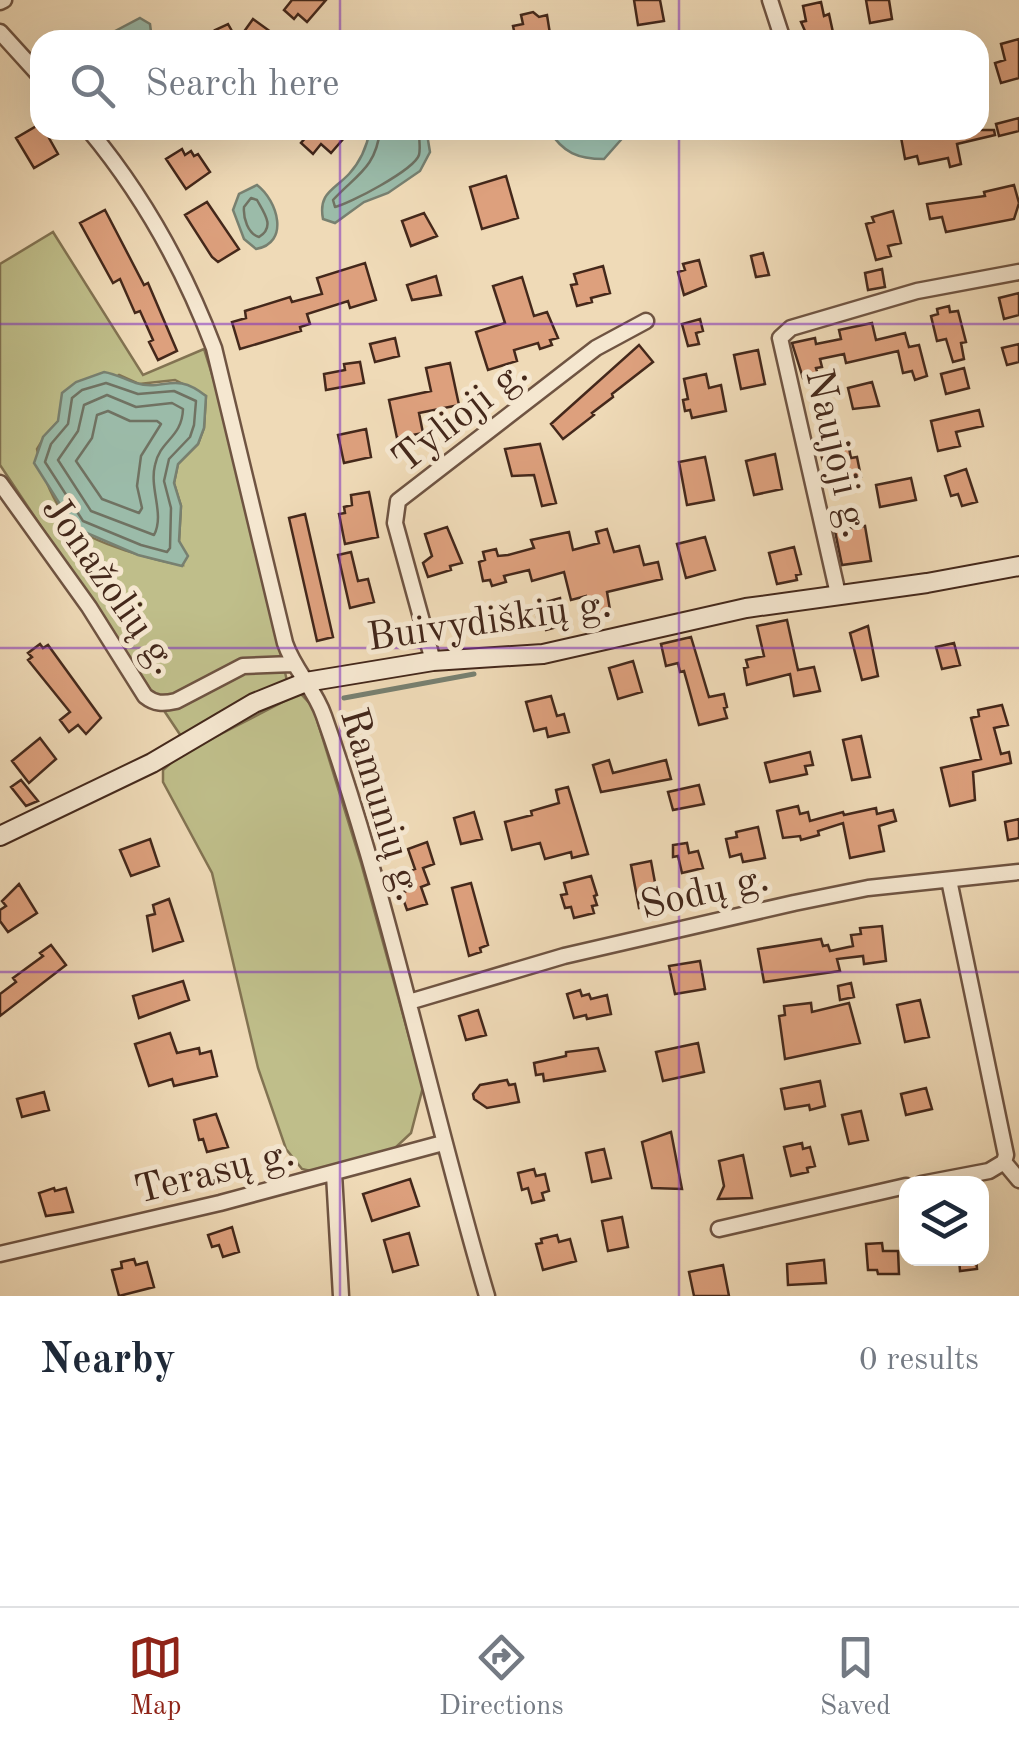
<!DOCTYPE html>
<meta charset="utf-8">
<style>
body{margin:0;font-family:"Old Standard TT",serif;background:#f6f6f7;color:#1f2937}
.controls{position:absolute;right:30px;bottom:30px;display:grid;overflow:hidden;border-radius:20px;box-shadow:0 10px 40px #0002}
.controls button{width:90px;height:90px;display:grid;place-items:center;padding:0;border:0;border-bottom:2px solid #e0e1e3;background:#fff;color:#1f2937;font:50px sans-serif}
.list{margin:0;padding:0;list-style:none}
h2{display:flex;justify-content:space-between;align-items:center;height:130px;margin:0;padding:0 40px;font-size:42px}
h2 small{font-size:32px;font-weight:400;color:#747a83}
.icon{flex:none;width:55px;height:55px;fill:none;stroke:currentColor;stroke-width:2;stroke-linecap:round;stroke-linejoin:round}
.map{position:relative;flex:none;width:1019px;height:1296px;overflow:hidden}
.search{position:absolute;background:#fff;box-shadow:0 10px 40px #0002;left:30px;right:30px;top:30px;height:110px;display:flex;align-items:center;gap:25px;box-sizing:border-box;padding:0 35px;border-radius:30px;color:#747a83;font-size:38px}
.sheet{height:310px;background:#fff}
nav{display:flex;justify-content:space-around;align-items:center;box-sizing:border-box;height:140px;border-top:2px solid #e0e1e3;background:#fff;font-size:28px;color:#747a83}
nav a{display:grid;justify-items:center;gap:5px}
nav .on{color:#8f2418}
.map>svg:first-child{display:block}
.green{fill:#bfbe8a;stroke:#827352;stroke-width:2.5;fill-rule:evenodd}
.water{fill:#9bbba9;stroke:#788070;stroke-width:2.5}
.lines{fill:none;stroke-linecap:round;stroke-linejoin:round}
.shore{stroke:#707262;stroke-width:2.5}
.stream{stroke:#788070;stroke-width:5}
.building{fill:#dda07d;stroke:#44281b;stroke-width:2.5}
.street-casing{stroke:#6f5442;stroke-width:19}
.secondary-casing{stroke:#44281b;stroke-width:22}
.street{stroke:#f5e7d0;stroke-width:14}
.secondary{stroke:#f5e7d0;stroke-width:18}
.grid{fill:none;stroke:#7b2cbf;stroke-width:2.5;stroke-opacity:0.55}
.labels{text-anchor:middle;stroke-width:10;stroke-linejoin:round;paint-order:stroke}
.street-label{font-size:40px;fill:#44281b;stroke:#f5e7d0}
</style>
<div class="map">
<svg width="1019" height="1296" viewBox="0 0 1019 1296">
<rect width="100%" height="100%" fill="#efdab7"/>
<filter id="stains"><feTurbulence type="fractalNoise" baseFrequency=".002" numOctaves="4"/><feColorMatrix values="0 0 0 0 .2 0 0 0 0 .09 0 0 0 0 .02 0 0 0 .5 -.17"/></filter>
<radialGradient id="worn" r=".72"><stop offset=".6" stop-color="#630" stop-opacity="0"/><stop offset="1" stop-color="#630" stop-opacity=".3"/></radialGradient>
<path class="green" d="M53 232 143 375 204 349 230 432 287 681 181 736 0 465V264ZM119 375 139 384 175 380 206 396 204 428 198 444 178 464 174 483 181 506 179 541 183 565C158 561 90 543 73 525 53 504 43 477 37 449 54 417 90 396 119 375Z
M300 693 313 707 361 863 423 1087 411 1133 394 1149 315 1172 302 1169 286 1149 258 1068 212 873 163 782V770L180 755Z"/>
<path class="water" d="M140 18 150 24 152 40H98Z
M370 130H431L428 140 430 152 420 171 388 193 364 202 335 223 323 219C318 193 334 190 349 174 361 161 367 146 370 130Z
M549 130H634L627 133 604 159C578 159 563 153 549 130Z
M257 185C278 201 290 243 256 249L244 239 233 210 239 194Z
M104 372C116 374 124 379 136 383 164 392 174 370 206 396L204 428 198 444 178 464 174 483 181 506 179 541 188 556 182 566 138 555 75 528 34 463 43 437 58 421 62 393 76 382Z"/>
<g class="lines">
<path class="shore" d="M380 130C376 168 356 175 333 200L335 207C349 204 414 170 419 155 421 147 418 138 420 130
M251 198 257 200C265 214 275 227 259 237 248 234 243 218 244 207Z
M106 383 138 394 174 391 196 401 194 425 190 437 169 459 164 481 171 508 170 548 167 552 141 545 83 521 45 462 51 444 68 424 72 398 82 390Z
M107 395 136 407 172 403 183 409C182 438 160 440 155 465 149 489 165 514 154 535L91 511 58 460 78 431 84 405Z
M108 411 130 421H157L161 424 141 456 137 486 142 508 139 513 102 499 76 461 92 438 97 415Z"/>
<path class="stream" d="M344 698 474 674"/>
</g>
<path class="building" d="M292 0H326L307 22 298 14 294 19 284 10Z
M634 0H660L664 21 638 25Z
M866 0H889L892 19 870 23Z
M821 2 824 16 829 14 834 37 809 40 801 22 806 21 803 6Z
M533 12 539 17 547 15 551 40H516L513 26 523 24 521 15Z
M253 19 282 40H238Z
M228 24 237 40H220L215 30Z
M1019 39V78L1001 83 995 63 1005 60 1001 44Z
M1019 118V131L999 136 996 124Z
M40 124V130H62L49 138 58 154 34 168 16 138Z
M312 130H351L331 153 321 144 313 154 301 143Z
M910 130H994L995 135 957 144 961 164 950 167 948 158 919 164 917 156 905 159 900 132Z
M182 149 185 155 191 151 194 156 198 154 210 172 186 189 166 159Z
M506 176 518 218 482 229 470 187Z
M1014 185 1019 203 1014 219 946 232 942 217 930 219 927 204 985 196 984 192Z
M207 202 239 249 218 262 212 257 185 215Z
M105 210 144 285 148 283 177 351 158 360 149 342 153 340 140 311 135 313 120 279 113 283 80 223Z
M893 211 901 243 888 246 891 256 876 260 866 224 874 222 872 217Z
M424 213 437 236 411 246 402 221Z
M763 253 769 275 756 277 751 256Z
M699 260 706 286 684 295 678 272 685 270 683 264Z
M365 263 376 300 350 308 348 301 307 314 310 324 300 327 301 331 240 349 232 322 246 318 245 311 290 297 292 302 322 294 317 278Z
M603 266 610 293 591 298 592 302 577 306 571 285 577 284 574 274Z
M882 269 885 287 868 290 865 273Z
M436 276 441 295 412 300 407 285Z
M522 277 534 316 547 312 558 338 550 340 552 345 540 349 538 343 514 350 517 361 488 370 476 332 505 323 493 286Z
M1019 293V315L1004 319 999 298Z
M949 306 950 312 958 311 966 342 961 343 964 359 953 362 946 339 937 341 931 316 938 314 937 309Z
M700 319 703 331 696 333 699 344 688 346 682 324Z
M872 323 876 340 905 333 909 347 919 345 927 376 915 380 912 371 903 373 898 351 846 363 844 354 820 359 822 367 816 368 818 375 803 378 792 343 815 338 816 344 841 339 839 330Z
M395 338 399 356 375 362 370 344Z
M1019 344V362L1007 365 1002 348Z
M639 345 653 362 612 394 613 397 592 413 594 415 563 439 551 424Z
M758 350 765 384 741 389 734 355Z
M360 362 364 383 326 390 324 374 345 370 344 364Z
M450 363 459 405 419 413 423 433 397 438 389 400 431 391 426 368Z
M964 368 969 388 946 394 941 374Z
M706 374 709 388 721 385 726 411 692 418 690 410 685 411 683 400 688 399 684 379Z
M872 382 879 406 853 409 848 388Z
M979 410 983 426 956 432 960 446 938 451 931 421Z
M366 429 371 457 344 463 338 435Z
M848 443 851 458 857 457 861 477 830 483 819 449Z
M540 444 556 503 542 506 534 475 512 476 505 449Z
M775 454 782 489 754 495 746 461Z
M705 457 714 500 687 505 679 462Z
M966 469 977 502 962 506 958 494 951 496 945 476Z
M911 478 916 500 880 507 876 485Z
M369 492 378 537 345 544 339 514 345 513 344 507 352 505 351 495Z
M305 514 333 637 317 641 289 518Z
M865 526 871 561 842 565 835 531Z
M447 527 462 563 450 566 451 570 428 577 423 563 432 556 425 534Z
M607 529 614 552 639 546 644 565 658 562 662 579 607 592 611 616 592 621 586 596 571 600 564 572 532 581 529 570 504 576 506 582 492 586 490 580 483 581 479 562 485 560 483 552 496 549 498 556 508 555 534 548 531 540 569 532 573 550 599 543 596 532Z
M705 537 715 570 686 578 677 544Z
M794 547 801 574 796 575 797 580 777 584 769 553Z
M351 552 358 581 368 579 374 602 350 608 338 555Z
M560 598 564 625 546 630 544 624 539 625 535 610 540 609 539 604Z
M787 620 798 670 814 667 820 691 794 696 790 674 747 685 744 668 748 667 746 660 764 656 757 626Z
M868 626 878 676 862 680 850 633Z
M691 637 709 697 724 694 727 707 724 708 727 718 699 725 684 671 680 672 678 663 666 666 661 644Z
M954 643 960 665 942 669 936 647Z
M40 644 43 648 48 645 101 718 86 734 78 725 69 732 60 720 70 712 28 660 32 657 28 653Z
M633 661 642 692 618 699 609 668Z
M551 696 557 716 564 714 569 732 548 737 546 728 534 731 526 702Z
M1002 705 1008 725 994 728 1001 754 1009 752 1011 763 973 772 975 800 950 806 941 768 981 759 971 718 979 716 978 710Z
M861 736 870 777 852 780 843 740Z
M40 738 56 759 29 783 12 761Z
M810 752 813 765 805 766 807 774 770 782 765 763Z
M609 760 613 773 666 760 671 779 601 792 593 765Z
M21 780 38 801 26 806 11 787Z
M699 785 704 804 673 810 668 792Z
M568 787 588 854 572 858 571 852 545 859 540 843 512 850 505 822 532 815 531 811 559 803 556 790Z
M798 806 800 814 808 812 810 821 843 812 844 815 876 808 877 814 893 810 896 821 879 826 884 851 850 858 843 823 818 831 819 835 801 840 800 836 783 838 777 811Z
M474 812 482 839 461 844 454 818Z
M1019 819V838L1008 840 1005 822Z
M758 827 765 858 743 862 741 854 730 857 726 839 737 837 736 832Z
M150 839 159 866 131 876 120 850Z
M427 842 434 864 423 868 429 884 421 887 427 904 407 910 401 893 409 890 403 873 415 869 408 849Z
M687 843 689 853 698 851 703 868 682 873 678 856 673 857V845Z
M651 861 659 904 639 908 631 865Z
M591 876 597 895 594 896 597 905 592 906 594 913 574 918 571 907 565 908 561 895 567 894 564 883Z
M471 883 488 945 480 948 481 952 469 956 452 888Z
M19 884 37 913 8 932 0 921V910L6 906 2 901Z
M169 899 183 941 153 951 147 916 155 914 153 905Z
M882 926 886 961 864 964 863 956 837 959 840 971 764 982 758 949 821 939 823 946 828 945 830 951 853 946 851 935 861 934 860 928Z
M51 945 66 965 0 1016V994L16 982 13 978 43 956 40 953Z
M700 961 705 989 675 994 669 966Z
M183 981 189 1000 139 1018 133 996Z
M851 983 854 997 840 1000 838 986Z
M580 990 582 996 589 994 591 999 607 995 611 1014 587 1019 586 1015 574 1018 567 994Z
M920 1000 929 1037 905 1042 897 1005Z
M811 1003 812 1012 849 1003 860 1043 785 1059 779 1016 785 1015 784 1006Z
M478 1010 486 1035 466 1040 459 1016Z
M170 1033 177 1053 199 1048 200 1054 211 1051 217 1076 174 1086 172 1079 149 1086 135 1044Z
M698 1043 704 1072 663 1081 656 1052Z
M598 1048 605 1071 544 1081 543 1074 536 1075 534 1063 566 1056V1052Z
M507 1080 509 1085 515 1084 519 1102 487 1108 474 1099 473 1094 480 1085Z
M820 1081 825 1106 810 1110 809 1105 785 1109 781 1089Z
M926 1088 932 1109 906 1115 901 1094Z
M44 1092 49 1110 22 1117 17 1099Z
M861 1111 868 1140 849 1144 842 1115Z
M216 1114 228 1147 207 1152 203 1139 199 1140 194 1120Z
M671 1132 682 1189 652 1188 642 1142Z
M802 1143 803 1149 810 1147 815 1166 807 1168 808 1172 791 1176 784 1147Z
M604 1149 611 1178 592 1182 586 1153Z
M743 1155 752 1198 718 1199 724 1186 719 1161Z
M534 1169 536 1176 545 1174 549 1191 542 1193 544 1200 532 1203 528 1188 522 1190 518 1173Z
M410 1179 419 1206 372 1221 363 1194Z
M54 1188 55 1191 66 1188 73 1212 46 1216 39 1193Z
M622 1217 628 1247 608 1251 602 1221Z
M232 1227 239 1252 223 1257 219 1245 212 1247 208 1235Z
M409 1233 418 1265 393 1272 384 1240Z
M557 1235 559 1242 570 1239 576 1261 543 1270 536 1244 542 1243 541 1239Z
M882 1243 883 1251H898L899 1274H878L877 1270H868L866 1244Z
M959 1258H976L977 1269 960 1271Z
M134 1259 136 1265 147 1262 154 1287 119 1296 112 1270 122 1268 121 1262Z
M824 1260 826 1283 788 1285 787 1264Z
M723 1265 729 1296H694L689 1272Z"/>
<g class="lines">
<g class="street-casing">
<path id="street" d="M770 0 783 40
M0 2 4 0
M0 32 40 76
M89 130C143 195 184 269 214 348L285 643C294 670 315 689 324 716 391 906 430 1104 487 1296
M0 483 89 607 145 696C155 704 163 704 176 701L243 666 292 664
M838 594 780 338 791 328 917 291 1019 272
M433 661 395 523 398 501 596 348 646 321
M409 1002 564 956 794 903 868 888 1019 872
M1004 1162 1019 1180
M334 1174 341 1296
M921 1184 989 1171 1004 1162 1006 1155 949 880
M719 1229 906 1186
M0 1254 220 1203 443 1143"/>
</g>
<g class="secondary-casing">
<path id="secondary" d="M0 836 152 763 254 703 306 682 433 661 543 654 746 608 927 583 1019 566"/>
</g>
<use href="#street" class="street"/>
<use href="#secondary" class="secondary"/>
</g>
<path class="grid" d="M340 0V40M679 0V40M340 130V1296M679 130V1296M0 324H1019M0 648H1019M0 972H1019"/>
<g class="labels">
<g class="street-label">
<text transform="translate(459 414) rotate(-38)" y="14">Tylioji g.</text>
<text transform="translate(839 453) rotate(77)" y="14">Naujoji g.</text>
<text transform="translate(112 584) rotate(55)" y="14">Jonažolių g.</text>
<text transform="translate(489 619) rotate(-8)" y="14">Buivydiškių g.</text>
<text transform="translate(383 804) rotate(73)" y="14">Ramunių g.</text>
<text transform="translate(704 890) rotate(-13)" y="14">Sodų g.</text>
<text transform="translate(214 1170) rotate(-14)" y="14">Terasų g.</text>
</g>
</g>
<rect width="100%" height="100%" filter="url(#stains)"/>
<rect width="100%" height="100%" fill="url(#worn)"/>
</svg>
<div class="controls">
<button><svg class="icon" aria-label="layers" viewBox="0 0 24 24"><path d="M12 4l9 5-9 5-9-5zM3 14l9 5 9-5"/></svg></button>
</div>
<div class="search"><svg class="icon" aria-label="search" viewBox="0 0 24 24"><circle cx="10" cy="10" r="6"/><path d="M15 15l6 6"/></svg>Search here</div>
</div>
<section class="sheet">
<h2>Nearby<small>0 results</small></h2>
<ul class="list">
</ul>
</section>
<nav>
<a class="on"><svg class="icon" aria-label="map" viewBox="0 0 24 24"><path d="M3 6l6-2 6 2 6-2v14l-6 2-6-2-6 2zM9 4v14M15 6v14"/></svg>Map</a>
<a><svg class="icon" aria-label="directions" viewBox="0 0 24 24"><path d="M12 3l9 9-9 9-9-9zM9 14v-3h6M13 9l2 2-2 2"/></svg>Directions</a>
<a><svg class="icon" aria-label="saved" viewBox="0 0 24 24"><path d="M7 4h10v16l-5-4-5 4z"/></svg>Saved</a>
</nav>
